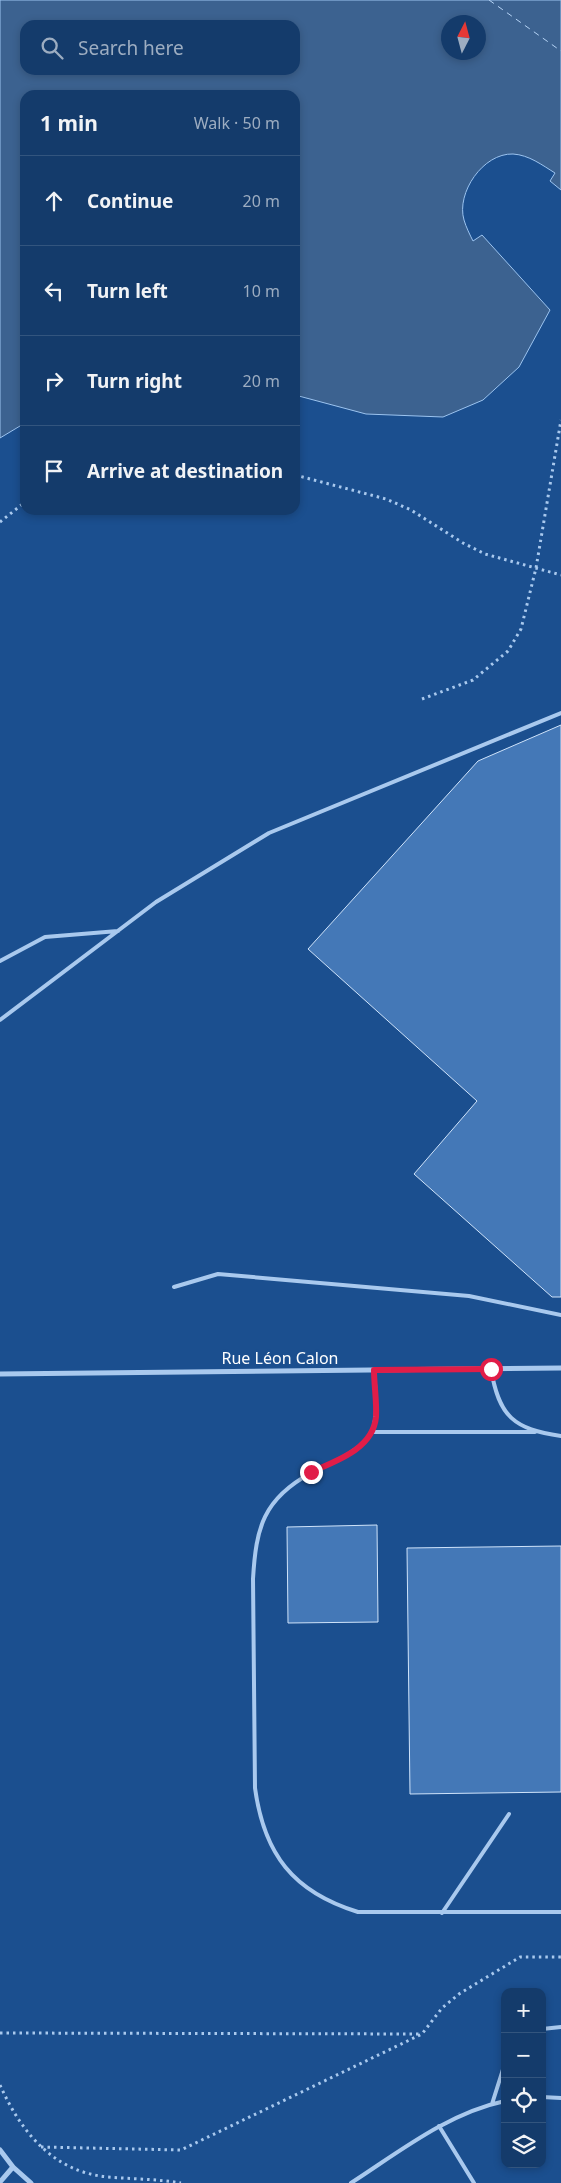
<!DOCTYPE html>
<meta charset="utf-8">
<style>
body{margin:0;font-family:"Noto Sans",sans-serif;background:#1d4271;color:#f1f3f6}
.controls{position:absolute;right:15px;bottom:15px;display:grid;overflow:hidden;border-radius:10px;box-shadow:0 2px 8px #0003}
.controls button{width:45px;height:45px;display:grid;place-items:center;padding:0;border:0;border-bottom:1px solid #33557e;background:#143b6b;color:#f1f3f6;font:25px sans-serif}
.compass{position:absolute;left:441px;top:15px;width:45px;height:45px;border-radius:50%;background:#143b6b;box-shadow:0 2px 8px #0003;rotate:6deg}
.stop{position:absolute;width:15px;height:15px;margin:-11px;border:4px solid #e11d48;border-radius:50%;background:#fff}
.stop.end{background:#e11d48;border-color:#fff;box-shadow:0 1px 5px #0008}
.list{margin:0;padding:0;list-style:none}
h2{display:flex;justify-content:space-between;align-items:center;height:65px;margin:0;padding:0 20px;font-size:21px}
h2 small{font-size:16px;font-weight:400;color:#9dadc1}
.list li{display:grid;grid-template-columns:32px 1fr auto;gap:15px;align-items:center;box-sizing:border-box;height:90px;padding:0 20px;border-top:1px solid #33557e}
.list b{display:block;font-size:19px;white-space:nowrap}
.list em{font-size:16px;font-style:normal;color:#9dadc1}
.icon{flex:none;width:28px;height:28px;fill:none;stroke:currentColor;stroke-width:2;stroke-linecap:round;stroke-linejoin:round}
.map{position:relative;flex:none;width:561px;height:2183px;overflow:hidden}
.search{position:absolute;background:#143b6b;box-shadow:0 2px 8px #0003;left:20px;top:20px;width:280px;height:55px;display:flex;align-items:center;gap:12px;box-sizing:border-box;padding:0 18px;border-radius:15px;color:#9dadc1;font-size:19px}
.panel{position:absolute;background:#143b6b;box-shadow:0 2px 8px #0003;left:20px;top:90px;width:280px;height:425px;border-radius:15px}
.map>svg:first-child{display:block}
.water{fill:#3c6290;stroke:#9cc4f0;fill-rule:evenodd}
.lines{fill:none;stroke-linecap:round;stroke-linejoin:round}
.ferry{stroke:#b5d3f5;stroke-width:1;stroke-dasharray:6 5;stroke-linecap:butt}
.building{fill:#4478b7;stroke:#cfe3fa}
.path{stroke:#a9c9ee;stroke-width:3;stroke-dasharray:2.5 4;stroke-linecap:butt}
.service{stroke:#a9c9ee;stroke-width:4}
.minor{stroke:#a9c9ee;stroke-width:5}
.route{stroke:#e11d48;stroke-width:6}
.labels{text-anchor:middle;stroke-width:4.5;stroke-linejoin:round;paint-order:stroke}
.street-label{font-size:16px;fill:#fff;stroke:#1b4f8f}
</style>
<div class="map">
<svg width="561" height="2183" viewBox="0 0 561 2183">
<rect width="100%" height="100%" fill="#1b4f8f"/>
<path class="water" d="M0 0H561V190L550 181 555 173C542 165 529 155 513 154 483 153 456 193 464 220 466 227 470 235 473 241L482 235 550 310 519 367 483 400 443 417 366 414 295 395V95H25V423L0 438ZM448 22H478V52H448ZM25 25H295V70H25Z"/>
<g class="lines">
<path class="ferry" d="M489 0 561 51"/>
</g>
<path class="building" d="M561 725V1297H552L414 1174 477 1101 308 949 478 761Z
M377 1525 378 1622 288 1623 287 1527Z
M561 1546V1792L410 1794 407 1548Z"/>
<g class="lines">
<path class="path" d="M295 475 386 499 411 510 463 543 485 554 561 575
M0 522 25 502
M422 699 473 680 508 651 521 629 536 568 561 420
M0 2033 419 2034
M0 2085C21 2132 53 2172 108 2177 132 2179 157 2179 181 2183
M41 2147 181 2150 422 2034 442 2008 459 1994 520 1957H561"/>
<path class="service" d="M0 961 45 937 118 931
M0 1020 156 902 269 833 561 713
M174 1287 218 1274 469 1296 561 1315
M491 1369C499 1417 514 1429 561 1436
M374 1370C375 1389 379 1413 372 1431 367 1443 356 1449 345 1456 334 1463 322 1467 311 1473 263 1499 256 1528 253 1579L255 1788C264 1854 293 1892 358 1912H561
M371 1432H535
M442 1913 509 1814
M542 2029 561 2027
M542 2097 561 2098
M492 2104 505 2063
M439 2126 474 2183
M351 2183C399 2152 448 2113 505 2101"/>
<path class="minor" d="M0 1374 561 1368
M0 2150 13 2167 31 2183
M0 2182 13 2167"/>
</g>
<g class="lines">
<path class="route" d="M311 1472C336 1461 373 1449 376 1417 377 1402 374 1385 374 1370L491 1369"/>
</g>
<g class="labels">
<g class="street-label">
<text x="280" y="1364">Rue Léon Calon</text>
</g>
</g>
</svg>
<div class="controls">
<button>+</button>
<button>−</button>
<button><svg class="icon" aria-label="locate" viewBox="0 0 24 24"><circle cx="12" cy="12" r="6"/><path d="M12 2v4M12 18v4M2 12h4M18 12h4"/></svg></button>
<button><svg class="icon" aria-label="layers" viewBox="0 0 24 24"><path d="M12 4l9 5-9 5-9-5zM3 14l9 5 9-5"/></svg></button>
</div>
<svg class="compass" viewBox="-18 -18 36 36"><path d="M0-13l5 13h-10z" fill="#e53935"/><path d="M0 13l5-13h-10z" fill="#9dadc1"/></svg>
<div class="stop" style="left:491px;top:1369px"></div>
<div class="stop end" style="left:311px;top:1472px"></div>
<div class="search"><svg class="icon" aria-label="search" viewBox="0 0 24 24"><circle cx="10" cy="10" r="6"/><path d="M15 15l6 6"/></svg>Search here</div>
<section class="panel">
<h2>1 min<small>Walk · 50 m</small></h2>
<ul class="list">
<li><svg class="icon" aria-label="ahead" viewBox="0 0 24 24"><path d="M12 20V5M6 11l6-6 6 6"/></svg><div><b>Continue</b></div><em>20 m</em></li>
<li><svg class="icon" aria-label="left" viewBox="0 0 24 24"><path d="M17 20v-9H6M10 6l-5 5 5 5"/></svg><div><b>Turn left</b></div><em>10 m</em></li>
<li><svg class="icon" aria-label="right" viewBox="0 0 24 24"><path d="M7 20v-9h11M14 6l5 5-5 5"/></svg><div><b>Turn right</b></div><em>20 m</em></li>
<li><svg class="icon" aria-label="arrive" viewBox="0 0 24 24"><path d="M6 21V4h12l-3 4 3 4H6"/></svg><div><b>Arrive at destination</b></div></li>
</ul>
</section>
</div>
